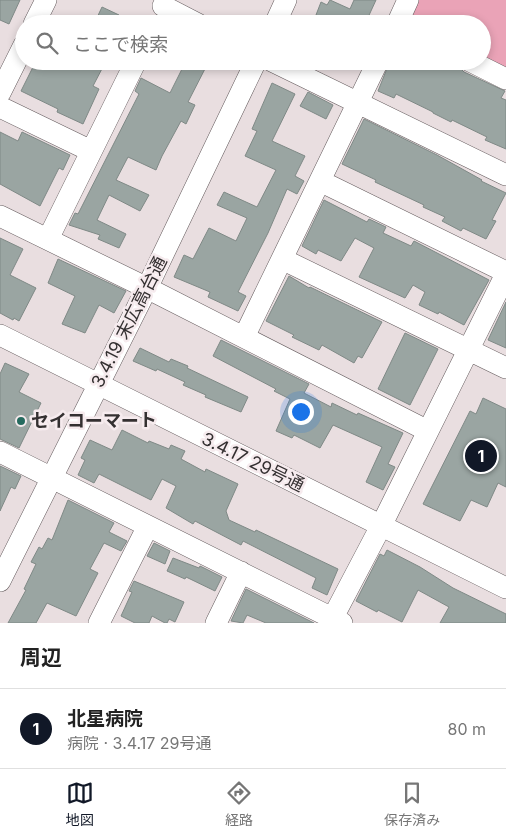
<!DOCTYPE html>
<html lang="ja">
<meta charset="utf-8">
<style>
body{margin:0;font-family:Inter,"Noto Sans JP",sans-serif;background:#f2f2f2;color:#222}
.you{position:absolute;left:300px;top:411px;width:18px;height:18px;margin:-12px;border:4px solid #fff;border-radius:50%;background:#1a73e8;box-shadow:0 0 0 8px #1a73e833}
.badge{display:grid;place-items:center;width:32px;height:32px;border-radius:50%;background:#111827;color:#fff;font-size:16px;font-weight:700}
.pin{position:absolute;translate:-50% -50%;border:2px solid #fff;box-shadow:0 1px 5px #0006}
.list{margin:0;padding:0;list-style:none}
h2{display:flex;justify-content:space-between;align-items:center;height:65px;margin:0;padding:0 20px;font-size:21px}
h2 small{font-size:16px;font-weight:400;color:#767676}
.list li{display:grid;grid-template-columns:32px 1fr auto;gap:15px;align-items:center;box-sizing:border-box;height:80px;padding:0 20px;border-top:1px solid #e0e0e0}
.list b{display:block;font-size:19px;white-space:nowrap}
.list p{margin:0;font-size:16px;white-space:nowrap;color:#767676}
.list em{font-size:16px;font-style:normal;color:#767676}
.icon{flex:none;width:28px;height:28px;fill:none;stroke:currentColor;stroke-width:2;stroke-linecap:round;stroke-linejoin:round}
.map{position:relative;flex:none;width:506px;height:623px;overflow:hidden}
.search{position:absolute;background:#fff;box-shadow:0 2px 8px #0003;left:15px;right:15px;top:15px;height:55px;display:flex;align-items:center;gap:12px;box-sizing:border-box;padding:0 18px;border-radius:28px;color:#767676;font-size:19px}
.sheet{height:145px;background:#fff}
nav{display:flex;justify-content:space-around;align-items:center;box-sizing:border-box;height:70px;border-top:1px solid #e0e0e0;background:#fff;font-size:14px;color:#767676}
nav a{display:grid;justify-items:center;gap:2px}
nav .on{color:#111827}
.map>svg:first-child{display:block}
.green{fill:#eaa3b7}
.building{fill:#9aa5a2;stroke:#7f8986}
.lines{fill:none;stroke-linecap:round;stroke-linejoin:round}
.minor-casing{stroke:#645b5d;stroke-width:22}
.minor{stroke:#fff;stroke-width:21}
.poi-dot{fill:#266b5f;stroke:#f6ebee;stroke-width:2}
.labels{text-anchor:middle;stroke-width:5;stroke-linejoin:round;paint-order:stroke}
.street-label{font-size:18px;fill:#343031;stroke:#f6ebee}
.poi-label{font-size:18px;font-weight:bold;fill:#343031;stroke:#f6ebee;text-anchor:start}
</style>
<div class="map">
<svg width="506" height="623" viewBox="0 0 506 623">
<rect width="100%" height="100%" fill="#e9dee0"/>
<path class="green" d="M418 0H506V71L482 59V24H411L407 22Z"/>
<path class="building" d="M0 0H20L9 24 0 20Z
M330 0 350 9 354 0H376L365 24H335L316 15 321 2 327 5Z
M102 7 119 15 116 24H94Z
M36 61H106L93 86 99 89 83 124 57 112 58 109 21 91Z
M186 61H209L188 102 195 105 186 124 181 121 162 156 156 170 128 157 116 180 149 195 140 211 109 195 97 220 126 234 119 248 98 239 100 235 69 225 75 213 78 214 139 94 135 91 141 78 170 93Z
M390 61H446L459 67 464 72 505 91 501 98 506 100V149L485 140 487 137 452 120 451 122 433 113V112L396 94 394 98 378 91Z
M272 83 295 94 272 141 305 156 295 176 304 181 297 194 287 189 268 233 238 292 246 296 238 311 208 297 210 292 174 277 184 255 193 259 209 228 236 241 247 218 217 205 224 192 257 207 276 170 245 156 257 131 252 129Z
M308 92 333 105 326 119 300 106Z
M364 119 437 155 482 180 481 181 506 193 492 220 496 221 486 239 463 228 461 231 442 221 445 217 423 207 424 205 375 182 376 180 342 164Z
M0 132 18 141 22 132 70 155 63 170 59 168 40 206 0 184Z
M324 200 367 222 369 219 386 227 383 233 411 246 414 241 489 280 464 325 439 312 438 314 419 305 425 292 413 285 405 298 359 277 374 248 355 238 341 261 318 250 316 254 302 246Z
M0 238 23 249 10 275 36 288 19 321 14 318 13 320 0 313Z
M58 259 126 291 114 313 99 305 85 333 62 324 75 296 48 283Z
M289 276 309 288 310 287 382 322 362 358 358 356 354 363 322 345 319 350 292 337 294 335 266 321Z
M506 302V348L488 340Z
M405 333 438 349 410 405 378 389Z
M221 340 309 384 304 393 331 407 332 403 357 415 358 413 403 433 388 464 395 467 383 490 366 482 382 447 333 425 320 448 294 435 292 438 276 431 290 399 274 391 276 389 213 356Z
M140 348 169 362 171 359 188 366 187 368 248 397 241 412 205 397 206 395 183 385 185 382 157 369 156 371 133 361Z
M5 363 29 374 19 392 41 403 19 448 0 439V374Z
M483 398 506 409V487L498 483 487 507 471 500 460 521 423 504 470 411 476 414Z
M122 430 148 443 149 441 169 449 171 445 185 451 181 459 205 472 206 469 238 484 226 511 229 520 255 532 256 530 338 569 327 595 312 588 316 578 243 541 241 545 195 521 193 524 166 508 176 486 162 479 151 500 99 474 94 483 78 475 85 460 81 458 90 440 112 450Z
M0 466 21 476 15 489 11 487 0 511Z
M68 500 114 523 109 532 127 541 121 551 104 543 90 569 98 573 76 616 47 603 36 623H8L26 590 24 589 36 564 31 562 39 547 42 549 48 538 52 540Z
M154 543 170 551 165 564 147 556Z
M387 550 420 567 453 588 506 614V623H440L449 607 418 590 402 622 378 610 377 612 356 601 380 554 384 556Z
M173 558 199 568 200 566 222 577 215 591 186 577 185 579 167 571Z
M134 581 184 602 175 622 169 619 167 623H165L152 616 149 623H135L121 616 132 592 129 591Z
M246 589 314 623H266L247 615 243 623 231 621Z"/>
<g class="lines">
<g class="minor-casing">
<path id="minor" d="M163 6 198 24
M34 24 46 0
M275 24 286 0
M397 24 408 0
M272 61 506 175
M470 61 506 79
M0 93 24 45
M0 107 91 151
M320 181 506 272
M0 216 147 288 428 431
M48 239 136 61
M282 259 506 368
M0 335 506 588
M244 337 378 61
M0 452 342 623
M0 581 147 288 256 61
M99 623 148 526
M216 623 241 572
M330 623 381 526 506 274"/>
</g>
<use href="#minor" class="minor"/>
</g>
<circle class="poi-dot" cx="21" cy="421" r="5"/>
<g class="labels">
<g class="street-label">
<text transform="translate(129 322) rotate(-63)" y="6">3.4.19 末広高台通</text>
<text transform="translate(253 462) rotate(26)" y="6">3.4.17 29号通</text>
</g>
<g class="poi-label">
<text x="31" y="427">セイコーマート</text>
</g>
</g>
</svg>
<div class="you"></div>
<div class="pin badge" style="left:481px;top:456px">1</div>
<div class="search"><svg class="icon" aria-label="search" viewBox="0 0 24 24"><circle cx="10" cy="10" r="6"/><path d="M15 15l6 6"/></svg>ここで検索</div>
</div>
<section class="sheet">
<h2>周辺<small></small></h2>
<ul class="list">
<li><span class="badge">1</span><div><b>北星病院</b><p>病院 · 3.4.17 29号通</p></div><em>80 m</em></li>
</ul>
</section>
<nav>
<a class="on"><svg class="icon" aria-label="map" viewBox="0 0 24 24"><path d="M3 6l6-2 6 2 6-2v14l-6 2-6-2-6 2zM9 4v14M15 6v14"/></svg>地図</a>
<a><svg class="icon" aria-label="directions" viewBox="0 0 24 24"><path d="M12 3l9 9-9 9-9-9zM9 14v-3h6M13 9l2 2-2 2"/></svg>経路</a>
<a><svg class="icon" aria-label="saved" viewBox="0 0 24 24"><path d="M7 4h10v16l-5-4-5 4z"/></svg>保存済み</a>
</nav>
